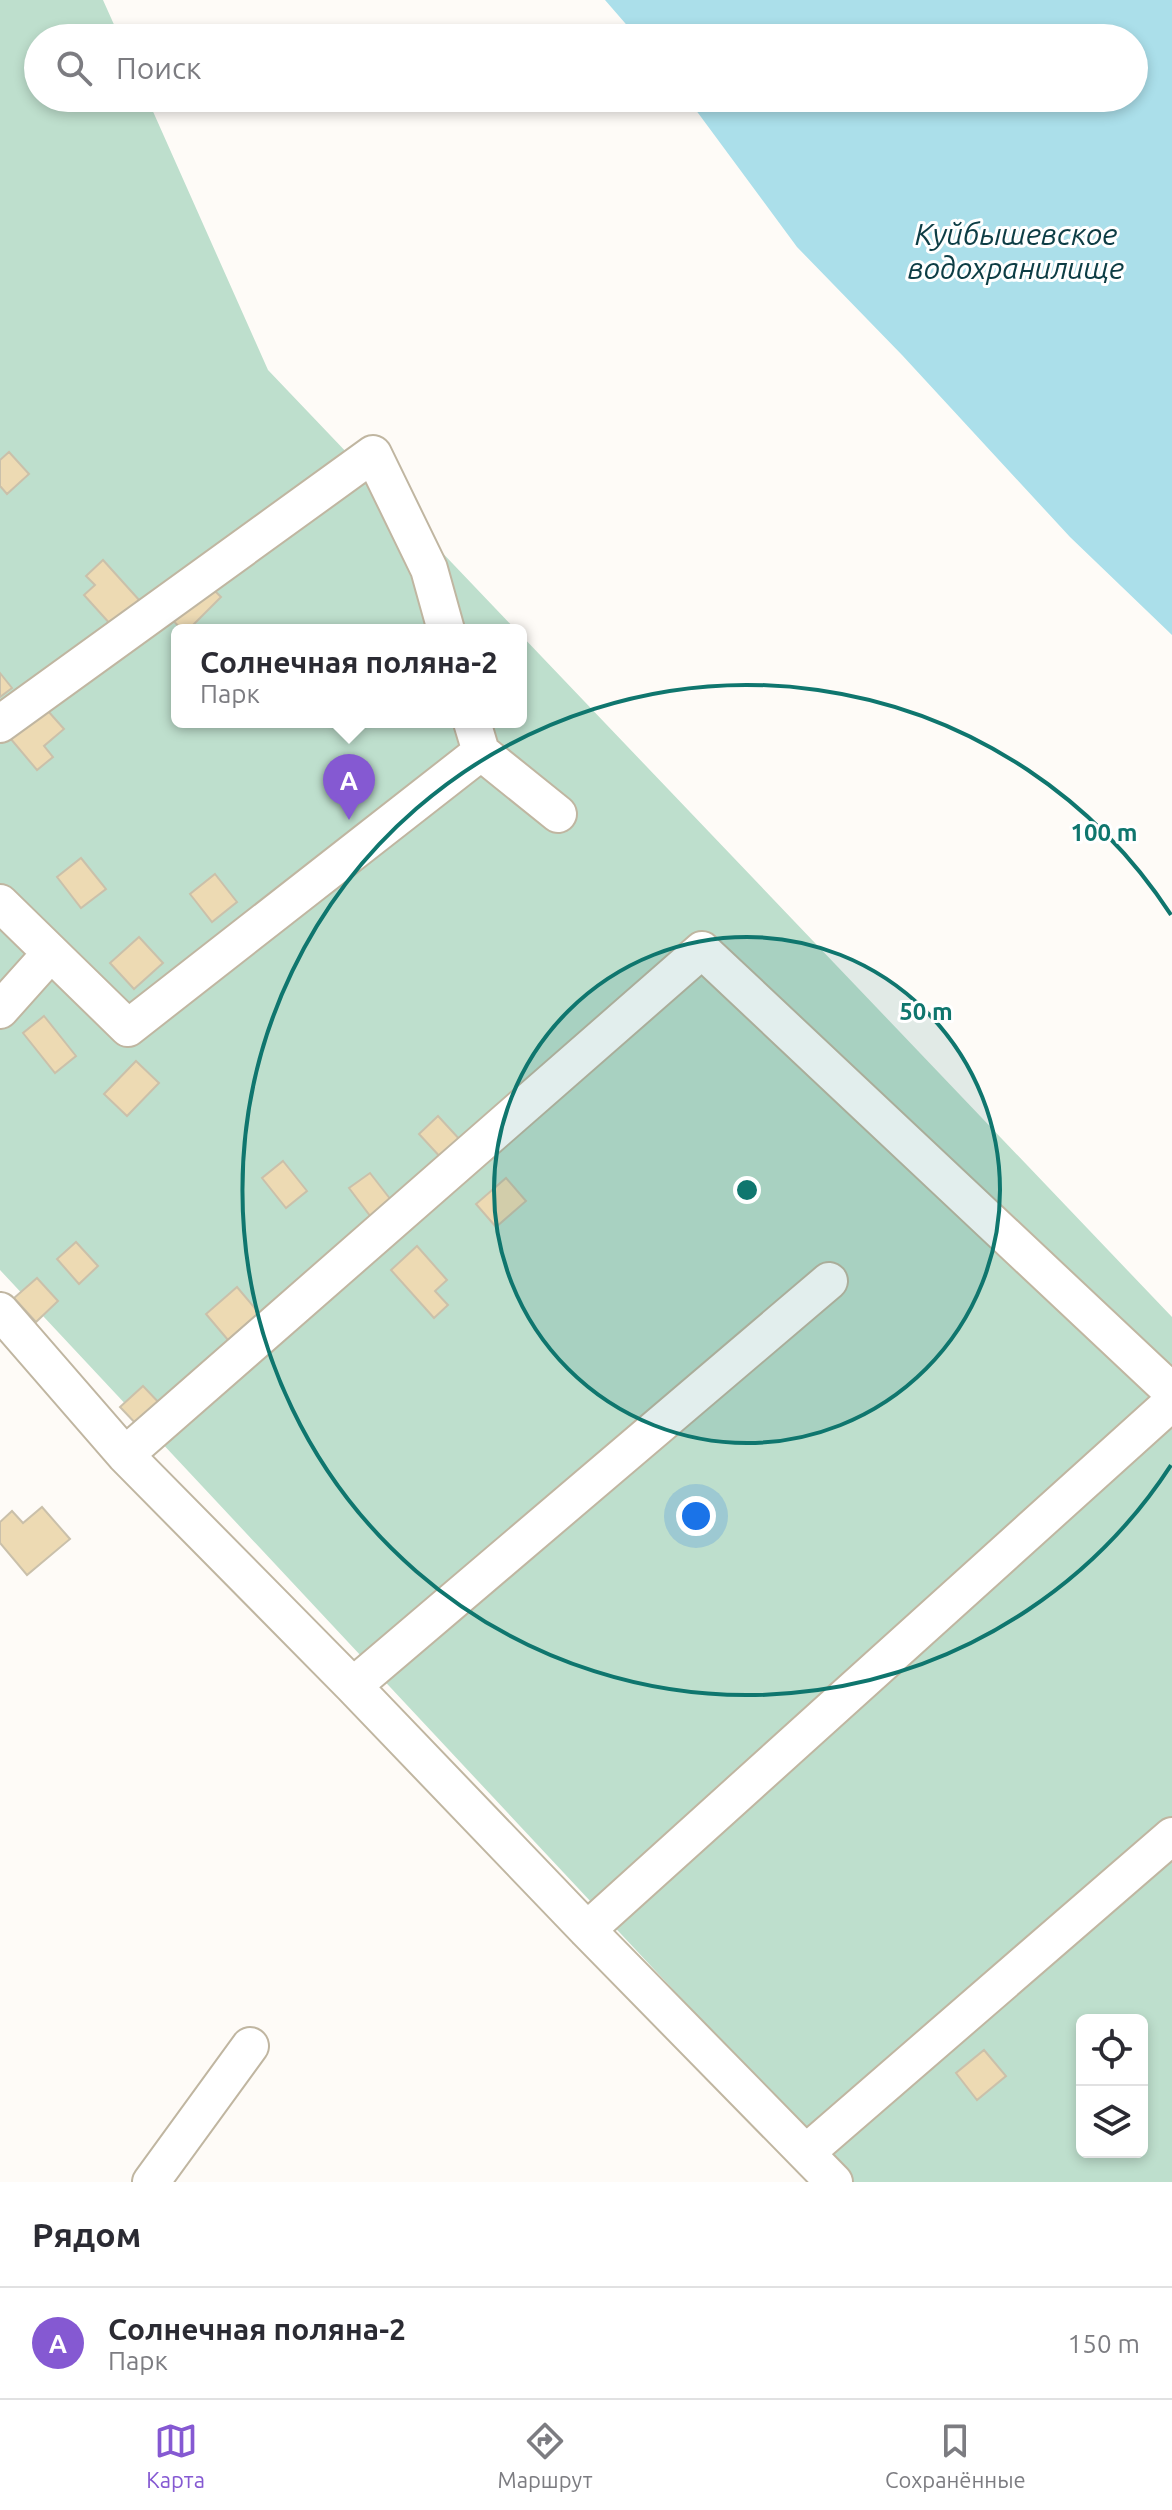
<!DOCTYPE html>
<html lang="ru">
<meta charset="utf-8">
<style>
body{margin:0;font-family:Ubuntu,sans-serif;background:#f7f7f7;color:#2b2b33}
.controls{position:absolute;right:24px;bottom:24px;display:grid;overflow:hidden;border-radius:12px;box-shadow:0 4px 12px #0003}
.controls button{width:72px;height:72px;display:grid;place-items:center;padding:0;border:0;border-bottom:2px solid #e1e1e2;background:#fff;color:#2b2b33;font:40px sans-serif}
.you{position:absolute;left:696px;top:1516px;width:28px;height:28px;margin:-20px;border:6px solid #fff;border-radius:50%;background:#1a73e8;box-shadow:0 0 0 12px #1a73e833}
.badge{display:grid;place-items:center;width:52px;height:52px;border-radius:50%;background:#8559d2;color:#fff;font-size:26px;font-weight:700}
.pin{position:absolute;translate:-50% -66px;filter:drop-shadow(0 2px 4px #0008)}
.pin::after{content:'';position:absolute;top:42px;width:28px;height:24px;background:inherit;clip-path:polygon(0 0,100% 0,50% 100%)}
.popup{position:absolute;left:171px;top:624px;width:356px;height:104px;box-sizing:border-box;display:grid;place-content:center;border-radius:12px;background:#fff;filter:drop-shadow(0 2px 6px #0005);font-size:26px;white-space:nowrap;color:#7c7c81}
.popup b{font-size:30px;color:#2b2b33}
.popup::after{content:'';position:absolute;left:50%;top:100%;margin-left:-16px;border:16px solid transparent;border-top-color:#fff}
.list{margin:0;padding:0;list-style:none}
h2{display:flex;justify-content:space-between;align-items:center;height:104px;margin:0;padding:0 32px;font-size:34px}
h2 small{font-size:26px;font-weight:400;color:#7c7c81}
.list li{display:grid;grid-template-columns:52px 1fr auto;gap:24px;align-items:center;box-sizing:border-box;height:112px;padding:0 32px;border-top:2px solid #e1e1e2}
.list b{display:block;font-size:30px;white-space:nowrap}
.list p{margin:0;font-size:26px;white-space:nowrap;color:#7c7c81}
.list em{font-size:26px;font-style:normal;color:#7c7c81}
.icon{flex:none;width:44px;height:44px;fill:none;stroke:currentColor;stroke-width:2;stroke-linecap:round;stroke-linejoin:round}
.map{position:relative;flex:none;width:1172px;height:2182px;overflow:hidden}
.search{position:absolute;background:#fff;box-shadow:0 4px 12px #0003;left:24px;right:24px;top:24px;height:88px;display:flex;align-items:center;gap:20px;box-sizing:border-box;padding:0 28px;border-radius:44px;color:#7c7c81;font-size:30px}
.sheet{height:216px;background:#fff}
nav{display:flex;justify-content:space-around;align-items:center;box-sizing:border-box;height:112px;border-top:2px solid #e1e1e2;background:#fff;font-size:22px;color:#7c7c81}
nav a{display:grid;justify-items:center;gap:4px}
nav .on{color:#8559d2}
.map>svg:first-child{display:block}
.green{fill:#bedfcd;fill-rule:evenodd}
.water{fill:#abdfea}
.building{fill:#eddab3;stroke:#cac0aa;stroke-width:2}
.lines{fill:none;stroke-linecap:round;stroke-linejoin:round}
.minor-casing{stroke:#c0b6a1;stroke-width:40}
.minor{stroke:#fff;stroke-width:36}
.ring{fill:none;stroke:#0f766e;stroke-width:4}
.labels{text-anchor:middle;stroke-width:6;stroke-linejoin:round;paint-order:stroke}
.water-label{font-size:30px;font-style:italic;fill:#0d3d45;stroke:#fff}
.centre{fill:#0f766e;stroke:#fff;stroke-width:4}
.ring-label{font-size:24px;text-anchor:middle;font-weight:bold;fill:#0f766e;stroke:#fff;stroke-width:6;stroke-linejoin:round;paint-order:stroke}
</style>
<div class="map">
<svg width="1172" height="2182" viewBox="0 0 1172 2182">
<rect width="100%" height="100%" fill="#fefbf7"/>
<path class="green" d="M0 0H103L120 38H38V98H147L268 370 516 630H177V722H521V635L1172 1317V2182H853L0 1270ZM1082 2020H1142V2152H1082Z"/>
<path class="water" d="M605 0H1172V635L1070 537 902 355 797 247 687 98H1134V38H638Z"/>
<path class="building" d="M9 452 29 474 7 494 0 486V460Z
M103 560 140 601 112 626 84 595 95 585 86 576Z
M203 579 221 597 188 630H182L167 614Z
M0 673 12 688 0 697Z
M40 702 64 729 44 746 53 757 37 770 5 732Z
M81 858 106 889 81 908 57 877Z
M215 874 237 902 212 922 190 894Z
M139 937 163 963 134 989 110 963Z
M44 1016 76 1056 55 1073 23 1033Z
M136 1061 159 1083 127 1116 104 1094Z
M438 1116 462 1142 443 1160 419 1134Z
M283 1161 307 1191 286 1208 262 1178Z
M370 1173 398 1209 377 1225 349 1188Z
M506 1178 526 1201 496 1227 476 1204Z
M76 1242 98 1266 79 1284 57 1259Z
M417 1246 447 1280 435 1291 448 1305 434 1318 391 1270Z
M37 1278 58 1301 36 1322 14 1298Z
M237 1287 259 1313 228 1340 206 1314Z
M143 1386 163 1407 140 1428 120 1407Z
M42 1507 70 1539 27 1575 0 1543V1522L12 1511 23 1523Z
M984 2050 1006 2076 977 2100 956 2073Z"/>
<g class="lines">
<g class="minor-casing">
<path id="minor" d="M472 722 481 752 558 814
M0 724 373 454 429 569 446 630
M0 903 128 1028 481 752
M0 1010 51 953
M0 1311 125 1455 353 1686 587 1930 834 2182
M125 1455 702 950 1172 1392
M353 1686 829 1281
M587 1930 1172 1402
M807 2152 1172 1836
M151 2182 250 2046"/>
</g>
<use href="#minor" class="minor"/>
</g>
<circle cx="747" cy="1190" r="253" fill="#0f766e" fill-opacity=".12"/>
<g class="ring">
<circle cx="747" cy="1190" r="253"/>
<path d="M1171 1465A505 505 0 1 1 1171 915"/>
</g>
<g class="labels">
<g class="water-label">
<text x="1016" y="245">Куйбышевское<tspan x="1016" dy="34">водохранилище</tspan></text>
</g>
</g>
<circle cx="747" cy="1190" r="12" class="centre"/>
<g class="ring-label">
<text x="1104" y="841">100 m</text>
<text x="926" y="1020">50 m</text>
</g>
</svg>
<div class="controls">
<button><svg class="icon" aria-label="locate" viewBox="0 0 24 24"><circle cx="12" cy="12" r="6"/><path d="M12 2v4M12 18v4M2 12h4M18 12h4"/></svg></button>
<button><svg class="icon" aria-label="layers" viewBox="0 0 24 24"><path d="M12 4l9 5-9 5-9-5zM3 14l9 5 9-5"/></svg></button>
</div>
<div class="you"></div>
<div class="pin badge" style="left:349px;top:820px">A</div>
<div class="popup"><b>Солнечная поляна-2</b>Парк</div>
<div class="search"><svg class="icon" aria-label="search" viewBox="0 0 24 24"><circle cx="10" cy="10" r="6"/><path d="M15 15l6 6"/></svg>Поиск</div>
</div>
<section class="sheet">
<h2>Рядом<small></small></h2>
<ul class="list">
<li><span class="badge">A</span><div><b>Солнечная поляна-2</b><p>Парк</p></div><em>150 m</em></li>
</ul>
</section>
<nav>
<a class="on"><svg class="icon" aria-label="map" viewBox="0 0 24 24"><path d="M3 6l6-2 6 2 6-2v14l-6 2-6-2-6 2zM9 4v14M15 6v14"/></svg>Карта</a>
<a><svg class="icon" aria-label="directions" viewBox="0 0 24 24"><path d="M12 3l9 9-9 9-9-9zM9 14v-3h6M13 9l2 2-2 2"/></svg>Маршрут</a>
<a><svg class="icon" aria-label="saved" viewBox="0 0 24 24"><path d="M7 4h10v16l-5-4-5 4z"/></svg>Сохранённые</a>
</nav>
